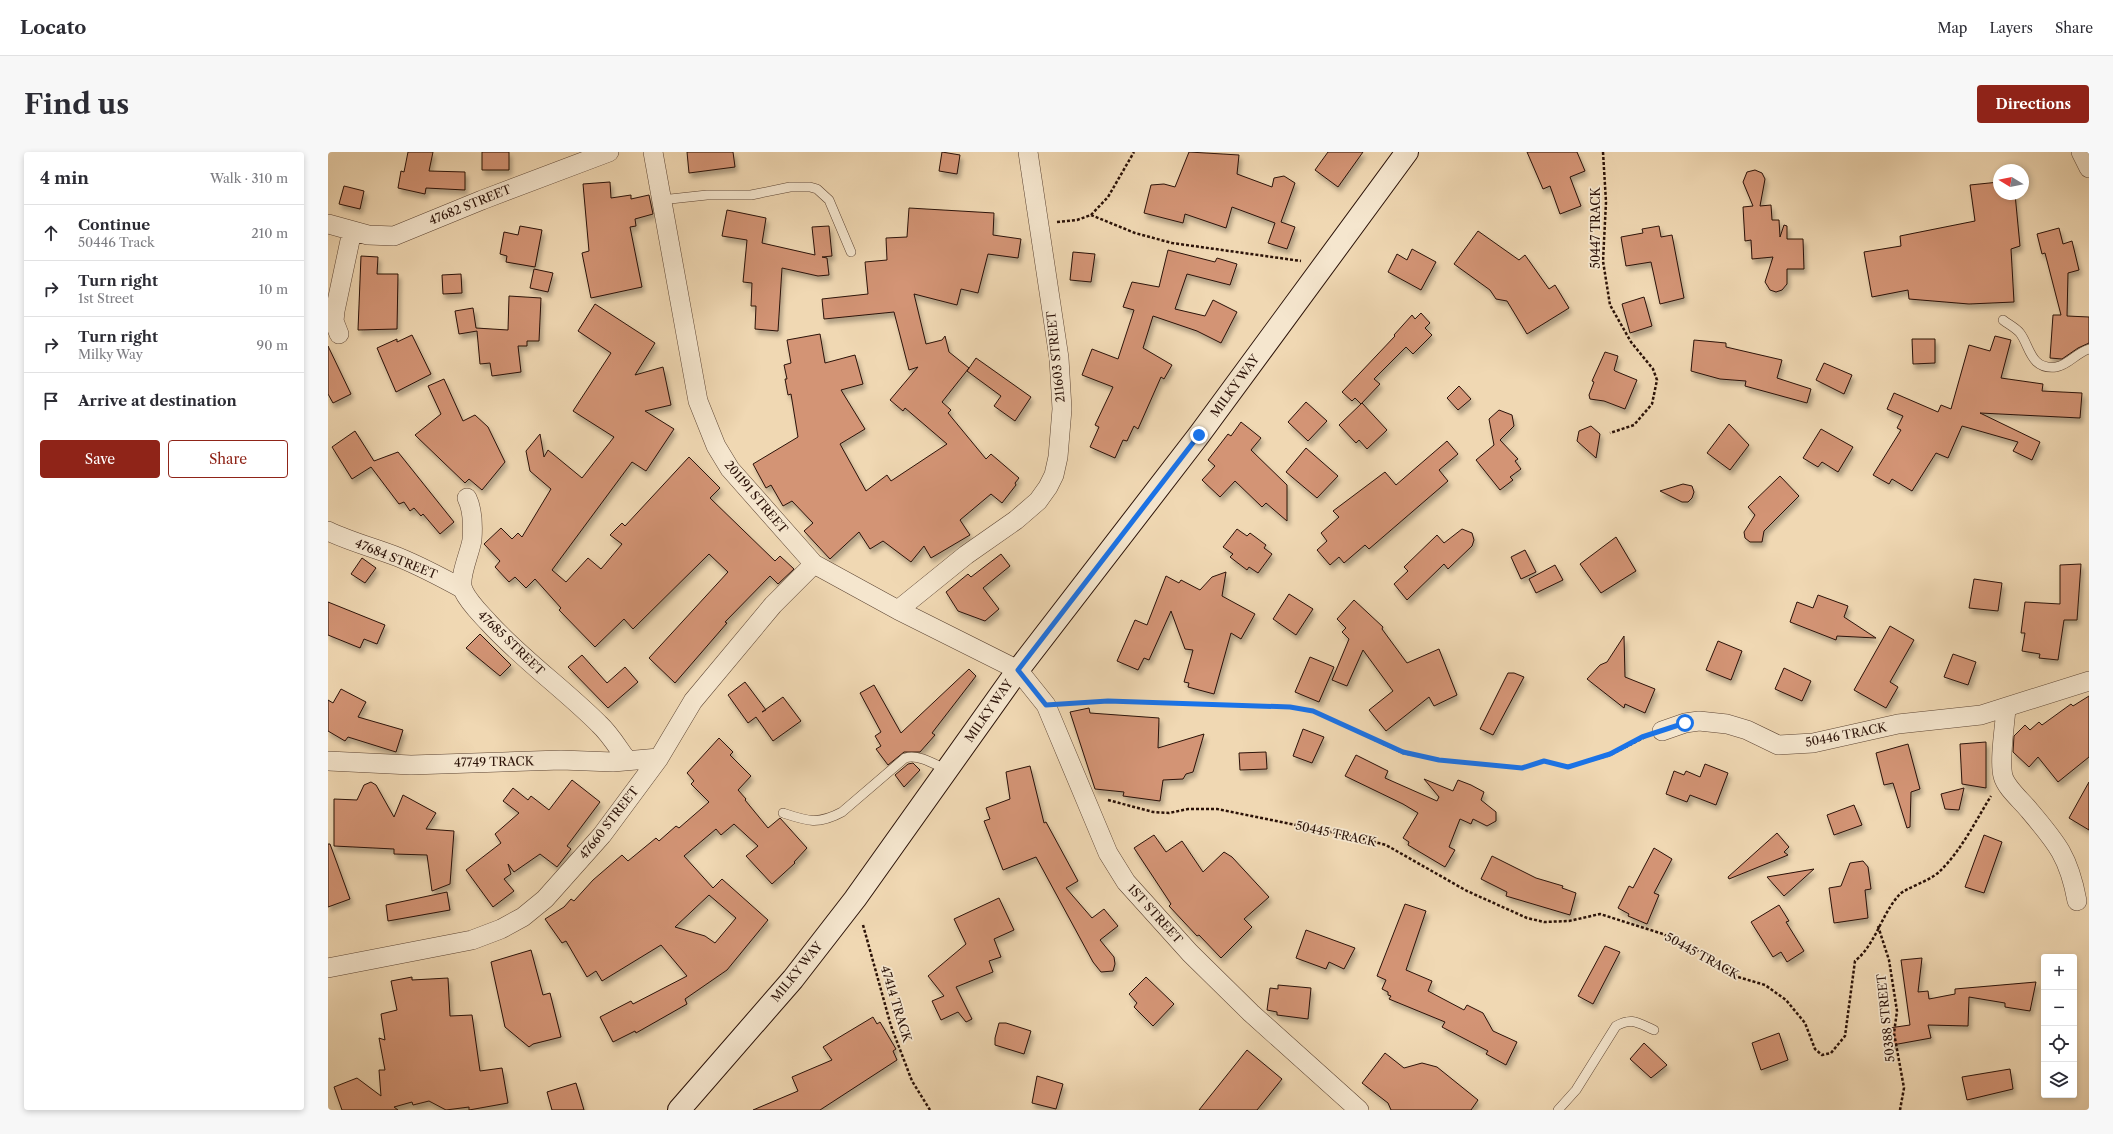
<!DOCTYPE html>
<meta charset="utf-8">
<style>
body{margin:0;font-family:"Libre Caslon Text",serif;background:#f7f7f7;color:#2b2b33}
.controls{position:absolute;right:12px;bottom:12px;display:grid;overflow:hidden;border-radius:4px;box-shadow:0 2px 6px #0003}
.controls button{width:36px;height:36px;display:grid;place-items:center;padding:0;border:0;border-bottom:1px solid #e1e1e2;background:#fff;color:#2b2b33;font:20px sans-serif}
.compass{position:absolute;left:1665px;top:12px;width:36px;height:36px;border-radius:50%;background:#fff;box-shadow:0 2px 6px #0003;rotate:280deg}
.stop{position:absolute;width:12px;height:12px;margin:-9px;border:3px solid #1a73e8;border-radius:50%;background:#fff}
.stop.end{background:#1a73e8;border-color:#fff;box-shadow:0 1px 4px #0008}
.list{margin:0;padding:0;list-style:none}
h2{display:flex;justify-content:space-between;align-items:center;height:52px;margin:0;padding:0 16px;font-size:17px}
h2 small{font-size:13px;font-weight:400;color:#7c7c81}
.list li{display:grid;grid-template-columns:26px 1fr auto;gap:12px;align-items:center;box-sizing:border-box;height:56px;padding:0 16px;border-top:1px solid #e1e1e2}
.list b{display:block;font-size:15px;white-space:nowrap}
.list p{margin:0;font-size:13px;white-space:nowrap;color:#7c7c81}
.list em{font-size:13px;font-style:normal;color:#7c7c81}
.actions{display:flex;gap:8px;padding:12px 16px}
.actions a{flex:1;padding:9px 0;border:1px solid #8f2418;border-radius:4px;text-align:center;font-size:14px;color:#8f2418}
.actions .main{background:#8f2418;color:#fff}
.icon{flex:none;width:22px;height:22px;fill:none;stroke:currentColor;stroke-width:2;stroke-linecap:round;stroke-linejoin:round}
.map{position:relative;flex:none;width:1761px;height:958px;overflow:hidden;border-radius:4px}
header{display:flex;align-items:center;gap:24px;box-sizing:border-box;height:56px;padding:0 20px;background:#fff;border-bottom:1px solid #e1e1e2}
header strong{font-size:19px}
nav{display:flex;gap:22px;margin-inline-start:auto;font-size:14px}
.intro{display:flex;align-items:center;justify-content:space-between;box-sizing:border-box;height:96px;padding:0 24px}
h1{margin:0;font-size:28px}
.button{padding:10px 18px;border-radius:4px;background:#8f2418;color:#fff;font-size:14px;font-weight:700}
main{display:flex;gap:24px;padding:0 24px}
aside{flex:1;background:#fff;border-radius:4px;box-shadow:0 2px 6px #0003}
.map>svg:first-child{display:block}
.building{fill:#d39475;stroke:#2b1208;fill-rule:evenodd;filter:url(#shadow)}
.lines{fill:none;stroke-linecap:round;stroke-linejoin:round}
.lane-casing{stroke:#5c4433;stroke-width:10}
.street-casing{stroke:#5c4433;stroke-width:20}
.secondary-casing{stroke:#2b1208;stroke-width:24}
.path{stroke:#2b1208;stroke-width:2.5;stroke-dasharray:3 2;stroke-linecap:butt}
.lane{stroke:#f5e6ce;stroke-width:9}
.street{stroke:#f5e6ce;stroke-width:19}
.secondary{stroke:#f5e6ce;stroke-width:22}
.route{stroke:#1a73e8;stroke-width:5}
.labels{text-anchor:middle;stroke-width:3.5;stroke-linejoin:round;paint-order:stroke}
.street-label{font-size:12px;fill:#2b1208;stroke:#f5e6ce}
</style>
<header>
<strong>Locato</strong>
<nav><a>Map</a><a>Layers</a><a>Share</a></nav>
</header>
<div class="intro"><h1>Find us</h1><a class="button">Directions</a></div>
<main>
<aside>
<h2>4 min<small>Walk · 310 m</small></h2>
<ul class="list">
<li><svg class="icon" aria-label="ahead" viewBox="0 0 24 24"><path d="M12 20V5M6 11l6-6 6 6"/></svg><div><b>Continue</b><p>50446 Track</p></div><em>210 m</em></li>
<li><svg class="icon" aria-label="right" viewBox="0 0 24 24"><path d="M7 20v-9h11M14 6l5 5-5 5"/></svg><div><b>Turn right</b><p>1st Street</p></div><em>10 m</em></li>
<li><svg class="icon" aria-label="right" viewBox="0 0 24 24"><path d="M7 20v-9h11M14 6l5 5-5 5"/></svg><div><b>Turn right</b><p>Milky Way</p></div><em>90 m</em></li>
<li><svg class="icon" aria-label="arrive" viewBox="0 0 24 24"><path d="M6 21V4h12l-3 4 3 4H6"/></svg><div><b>Arrive at destination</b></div></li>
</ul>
<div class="actions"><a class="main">Save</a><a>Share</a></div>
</aside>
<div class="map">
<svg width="1761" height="958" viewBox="0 0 1761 958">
<defs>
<filter id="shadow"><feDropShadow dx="2.5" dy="4.5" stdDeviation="2" flood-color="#0004"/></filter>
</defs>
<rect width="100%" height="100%" fill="#f0d8b3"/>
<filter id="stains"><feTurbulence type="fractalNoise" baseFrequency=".005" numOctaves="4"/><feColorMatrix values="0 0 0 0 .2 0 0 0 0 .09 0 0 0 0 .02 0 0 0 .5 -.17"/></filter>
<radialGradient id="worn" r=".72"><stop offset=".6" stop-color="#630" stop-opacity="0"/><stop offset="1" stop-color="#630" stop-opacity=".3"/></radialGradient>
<path class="building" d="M80 0H105L101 19 137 20V38L98 36 97 42 70 36 73 19 76 20Z
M154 0H181V18H154Z
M359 0H405L407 15 361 21Z
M614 0 632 3 629 22 611 19Z
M861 0 911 3 909 22 944 35 946 26 956 24 967 31 953 70 967 75 959 97 940 91 947 71 904 55 898 76 857 62 855 71 816 61 823 33 836 32 847 35Z
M1000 0H1035L1010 35 987 18Z
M1199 0H1249L1257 19 1242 25 1253 54 1232 62 1222 34 1215 37Z
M1427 18 1434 21 1437 27 1432 54 1443 53 1444 68H1451L1452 85 1456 73 1459 74V87H1475L1476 117H1459V132L1454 138 1448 140 1442 138 1437 130 1445 105 1424 107 1423 88 1417 89 1415 55 1425 54 1415 30 1419 20Z
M282 30 283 46 303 43V47L321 43 325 62 307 67 308 74 302 75 314 135 263 146 254 101 261 99 255 32Z
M1671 30V42H1687L1692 94 1683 97 1686 150 1641 152 1581 147 1580 138 1544 145 1536 100 1573 94 1572 84 1647 69 1642 33Z
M16 34 36 39 32 57 11 52Z
M581 56 666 61 665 83 693 87 690 106 660 102 650 141 633 137 629 153 586 142 598 192 614 188 617 184 621 200 641 216 614 250 623 258 620 261 658 307 663 302 691 326 687 331 688 333 674 351 663 342 632 368 642 383 603 406 596 394 583 410 555 389 542 397 531 380 502 407 476 379 485 371 464 349 455 354 443 333 438 336 425 312 470 285 463 242 460 243 457 227H459L456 213 463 211 459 188 492 182 497 211 527 203 535 232 513 238 537 277 512 292 538 339 559 323 563 329 619 292 577 256 575 259 562 248 590 215 581 218 566 160 496 167 494 147 540 142 537 110 559 108 558 86 579 85Z
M399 58 438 66 434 91 487 103 484 75 501 74 504 104 494 105 499 106 501 123 490 124 454 116 450 179 427 177 428 154H423L424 131 415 130 419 88 394 84Z
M192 74 214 78 207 115 178 110 179 104 172 102 176 80 190 83Z
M1331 74 1333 85 1344 83 1356 146 1332 152 1323 110 1298 114 1293 85 1315 81 1314 77Z
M1731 76 1735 92 1744 89 1751 118 1740 121 1739 164 1761 165V191L1750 196 1734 207 1722 206 1725 163H1733L1717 101 1714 102 1709 82Z
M1150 79 1191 108 1197 103 1221 137 1227 133 1241 156 1199 182 1179 149 1168 147 1162 138 1126 112Z
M1084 97 1108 110 1093 138 1060 120 1069 102 1079 108Z
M840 98 887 110 889 106 909 112 902 133 859 122 847 157 877 164 885 148 909 160 893 191 869 179 825 164 815 196 844 213 836 227 833 225 810 277 806 274 799 289 795 288 787 306 762 295 771 275 767 273 785 235 754 223 764 197 790 207 806 158 795 155 804 130 831 135Z
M745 100 767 102 763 130 742 128Z
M33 104 50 105 49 122H70L69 177 30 178Z
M206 117 225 121 220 140 202 136Z
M133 122 134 141 115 142 114 123Z
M181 144 213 146 211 189H199V194H190L193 220 164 224 162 211 152 212 149 179 131 182 127 159 145 156 148 176 180 178Z
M1316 145 1324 174 1302 181 1294 152Z
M267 152 327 191 307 223 335 215 343 253 317 259 346 277 318 319 304 310 224 418 238 430 260 406 273 417 294 392 282 383 294 371 297 374 361 305 392 336 382 346 447 409 452 404 466 417 450 432 442 424 397 470 399 471 347 531 321 506 400 420 381 402 305 477 296 467 267 495 231 458 233 456 207 427 198 436 187 425 181 430 167 415 172 409 156 392 173 376 184 387 190 381 194 385 223 337 202 319 198 299 212 282 216 305 220 298 254 326 286 285 245 259 283 201 250 179Z
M1093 161 1102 171 1097 176 1104 183 1085 202 1078 195 1046 227 1052 232 1033 252 1027 246 1024 249 1014 240 1067 184 1066 183 1084 163 1087 167Z
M84 183 103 222 68 240 49 196 69 187V190Z
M1667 184 1683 188 1673 226 1715 232 1714 239 1754 241 1752 266 1652 261 1712 290 1704 308 1685 299 1690 290 1634 274 1620 306 1608 301 1584 339 1564 327 1561 332 1545 323 1573 278 1569 276 1575 264 1559 257 1566 241 1610 260 1613 253 1623 257 1641 193 1662 199Z
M1584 187H1607V211L1585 212Z
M1366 188 1398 191V195L1454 208 1449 226 1483 237 1479 251 1417 234 1418 229 1392 227 1363 219Z
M0 194 23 242 5 251 0 242Z
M1277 200 1290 204 1286 218 1287 219 1309 228 1297 257 1276 249 1262 247 1261 243 1266 230 1264 229Z
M648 206 703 245 687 269 666 254 673 244 639 219Z
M1496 211 1524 223 1516 242 1488 228Z
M116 227 135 269 147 263 160 275 177 310 154 338 141 327 137 331 87 283 113 262 100 234Z
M1131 234 1143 247 1130 258 1119 246Z
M978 250 999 269 980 289 960 270Z
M1034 251 1059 278 1039 297 1031 288 1028 291 1011 273Z
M1171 258 1184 263 1186 274 1172 288 1190 307 1187 309 1193 317 1182 325 1185 328 1172 338 1148 308 1166 293 1161 267Z
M913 270 933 286 923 298 959 333V369L938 351 934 355 907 329 892 345 874 328 887 314 880 308 900 282 903 284Z
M1401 272 1421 293 1402 318 1379 301Z
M1263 274 1272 282 1268 306 1249 289 1251 279Z
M1493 277 1525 295 1510 320 1494 310 1490 315 1475 306Z
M27 279 46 309 70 300 126 370 112 382 95 362 93 364 86 356 82 359 76 350 71 352 43 315 24 327 4 295Z
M1119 289 1130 302 1111 318 1120 329 1041 397 1037 393 1016 411 1011 405 1002 413 989 398 999 389 993 381 1011 365 1005 359 1057 320 1068 333Z
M978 296 1010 324 989 346 958 320Z
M1452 324 1471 344 1436 379 1434 390H1422L1417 386 1416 380 1427 363 1420 355Z
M1355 332 1364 334 1366 340 1364 346 1360 350H1354L1332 339Z
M909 377 919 384 922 381 938 393 936 396 944 402 930 421 921 415 919 418 902 405 905 402 895 395Z
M1134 377 1144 381 1146 388 1144 394 1120 417 1116 412 1079 448 1066 432 1080 419 1076 415 1109 383 1116 391Z
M1288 385 1308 419 1273 441 1252 412Z
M1197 398 1208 420 1193 427 1183 405Z
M673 402 682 414 655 436 671 457 657 469 630 459 618 440 640 422 643 425Z
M34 406 48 416 37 431 23 422Z
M1753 412 1749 468H1736L1730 508 1711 506 1712 502 1694 499 1697 481H1693L1697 450 1732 452V413Z
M1227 413 1235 428 1208 441 1201 427Z
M898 420 894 444 927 462 913 487 903 481 886 542 860 535 861 531 856 530 865 498 857 497 843 459 821 508 816 506 810 518 789 509 807 468 819 473 838 424 851 431 853 428 872 438 884 425Z
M1646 427 1674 431 1670 459 1641 456Z
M961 442 985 457 968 483 945 467Z
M1490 443 1520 454 1516 465 1548 486 1509 484 1508 488 1462 470 1469 450 1485 456Z
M1026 448 1055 475 1054 477 1079 511 1111 497 1129 543 1106 554 1101 545 1058 579 1041 558 1065 539 1035 498 1019 534 1004 528 1021 487 1014 480 1018 476 1009 467Z
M0 450 57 473 49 492 36 487 32 496 0 483Z
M1562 474 1586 488 1562 530 1570 535 1558 556 1526 538Z
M152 482 183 513 172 524 138 496Z
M1296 484 1297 525 1327 537 1317 561 1297 552 1296 556 1259 527 1272 513 1279 510Z
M1390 489 1414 499 1403 528 1378 518Z
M1625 502 1648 510 1640 533 1616 525Z
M254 503 279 531 297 515 310 530 280 556 240 515Z
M982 505 1006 515 991 550 967 540Z
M1456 516 1483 529 1474 549 1447 537Z
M641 517 648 524 604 581 607 583 592 600H576L560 613 548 597 553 594 547 584 553 580 532 541 546 533 573 581Z
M1180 521H1186L1196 525 1165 583 1152 577Z
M417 530 438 558 434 560 455 545 473 569 445 589 428 565 420 571 400 543Z
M13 537 38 550 30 565 75 578 68 600 20 585 17 589 0 579V548L5 551Z
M1761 544V605L1730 630 1710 605 1701 615 1685 600 1686 584 1697 573 1702 578 1711 570 1714 573 1743 552 1745 554Z
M761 556 762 561 831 566 830 596 876 582 865 620 858 622 855 627 835 628 832 649 795 644 796 640 767 637 742 560Z
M975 577 996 585 984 611 965 604Z
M391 586 405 600 402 603 423 624 410 638 418 647 417 648 440 676 452 666 479 696 466 710 467 711 444 732 418 704 430 694 406 672 393 683 388 677 356 704 385 736 394 727 440 768 399 818 357 847 359 852 308 881 307 879 285 890 272 865 303 849 305 852 359 824 333 793 274 829 268 819 259 825 238 789 234 791 217 767 236 755 243 747 246 749 265 728 294 703 300 709 328 686 331 689 348 674 351 676 381 650 363 632 366 629 359 621ZM381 743 408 766 387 791 377 784 347 775Z
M1658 590V636L1634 632 1632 592Z
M1580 592 1592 637 1583 640 1582 675 1579 676 1565 631 1556 633 1548 601Z
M938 600 939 617 912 618 911 601Z
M1028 603 1060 619 1057 626 1109 649 1111 645 1096 627 1125 639 1130 628 1143 633 1156 640 1153 648 1168 660V669L1159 674 1145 667 1143 672 1132 667 1121 695 1127 698 1117 715 1080 693 1081 690 1075 686 1090 661 1075 652 1017 624Z
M585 611 592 618 576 635 567 623 580 612Z
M1377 612 1400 621 1388 653 1362 643 1359 650 1338 642 1346 619 1356 623 1358 619 1372 625Z
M702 614 716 671 718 670 750 729 738 736 764 766 776 757 790 774 772 788 786 805 787 812 785 819 773 820 765 810 708 705 675 718 656 669 662 667 658 656 682 647 678 620Z
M244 628 272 650 239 694 243 697 229 715 212 702 186 720 180 712 183 722 176 727 186 739 165 755 138 718 173 691 167 682 191 661 175 649 185 636 200 648 203 644 221 658Z
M43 630 48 633 66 665 75 643 108 661 98 677 126 679 122 732 104 739 99 703 66 702V697L6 694V647L29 648 36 633Z
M1761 630V678L1741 666Z
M1636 636 1631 658 1617 657 1613 642Z
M1526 653 1534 673 1506 683 1499 663Z
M1449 681 1461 695 1456 700 1460 703 1401 727 1400 725Z
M826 683 838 700 854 689 875 720 896 700 904 705 941 745 916 767 924 775 893 806 871 783 869 784 841 754 843 752 806 696Z
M1656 683 1674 690 1656 741 1637 735Z
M0 692H2L22 747 0 755Z
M1326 696 1344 707 1326 741 1331 743 1319 772 1300 764 1301 762 1290 756 1301 734 1305 736Z
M1164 704 1208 726 1235 734 1234 736 1248 741 1242 763 1178 744 1179 740 1153 727Z
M1535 709 1540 715 1543 737 1537 738 1540 766 1506 771 1501 736 1513 734 1522 711Z
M1486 717 1456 744 1439 725Z
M119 740 122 758 60 769 58 753Z
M671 746 686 778 666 787 673 805 661 809 665 820 628 835 644 867 638 870 630 860 613 868 604 849 616 844 600 824 638 792 626 767Z
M1077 752 1098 759 1078 818 1104 829 1100 839 1136 858 1139 853 1155 861 1165 879 1189 890 1178 913 1158 902 1160 899 1114 875 1117 870 1061 847 1063 844 1060 843V840L1054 837 1058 828 1049 824Z
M1451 753 1461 769 1458 770 1476 799 1459 810 1453 800 1445 805 1423 770Z
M978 778 1027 796 1016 817 1001 810 998 817 968 806Z
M1277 794 1292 800 1265 852 1250 844Z
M203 798 215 843 222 841 233 885 205 892 201 895 177 875 163 810Z
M1594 806 1590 840 1600 839 1601 847 1627 842V837L1708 830 1702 859 1677 855V851L1641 845 1640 874 1600 873 1603 886 1559 894 1561 876 1582 873 1573 808Z
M84 825V828L120 826 122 864 144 863 152 919 174 916 180 951 141 958V955L118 958 101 949 85 953 84 950 66 955 70 958H14L6 935 29 926 53 944 51 918H57L51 886 57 888 53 862 69 858 63 829Z
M818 825 846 852 825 874 806 855 809 851 801 842Z
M950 833 983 836 980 867 949 863V860L939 858 942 836 950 837Z
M545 865 549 872 552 870 568 897 565 899 569 908 492 958H425L470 939 464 925 504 908 495 895Z
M671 871H678L703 879 696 902 667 893V886Z
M1451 881 1460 908 1433 918 1424 891Z
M1316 891 1339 913 1323 926 1302 907Z
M919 898 954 927 929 958H871Z
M1057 901 1076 916 1094 911 1109 915 1150 948 1143 958H1063L1060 951 1034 931Z
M1682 917 1685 937 1639 948 1634 925Z
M709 924 735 932 728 957 704 951Z
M248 931 256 958H224L219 940Z"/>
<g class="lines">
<g class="lane-casing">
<path id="lane" d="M333 48 379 43H423L462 35H482L489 37 501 48 523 100
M1675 168C1680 172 1688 176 1692 181 1702 194 1702 218 1728 215 1741 213 1749 200 1761 197
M455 661C479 669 490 673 514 660L577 606C591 602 606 612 619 618
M1230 958 1248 938 1288 874C1304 865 1310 871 1326 878"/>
</g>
<g class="street-casing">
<path id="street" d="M325 0 370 249 388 294 402 317 486 412 570 458 690 518 718 553 780 701 798 730 862 801 923 861 1031 958
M1753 0 1761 16
M0 72 40 83 66 84 154 48 281 0
M11 182 6 169 7 159 24 79
M139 346C145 358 145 374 144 388 142 401 130 426 135 438 141 451 152 461 161 471 195 508 236 537 271 572 282 582 290 596 299 608
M0 379C23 390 47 396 70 405 92 414 113 425 135 437
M570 458 638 403 688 368 710 349 720 335 726 323 730 305 734 257 731 206 700 0
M1678 556C1677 573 1671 608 1675 624 1678 636 1693 648 1701 658 1729 691 1741 705 1749 749
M1334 579 1357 571 1371 569 1399 572 1419 578 1450 593 1485 591 1570 572 1653 563 1761 529
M0 609 83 613 233 608 285 610 331 606
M0 816 144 788 173 777 195 765 217 747 274 683 331 606 365 549 445 453 486 412"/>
</g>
<g class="secondary-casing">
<path id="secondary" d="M351 958 465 827 527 747 690 518 871 283 1079 0"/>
</g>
<path class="path" d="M1275 0 1278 50 1275 109 1282 153 1303 190 1325 217 1329 228 1324 252 1306 273 1282 281
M763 63 780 45 806 0
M729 70 749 68 763 63 807 81 844 91 973 109
M738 552 780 549 962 555 985 559 1075 601 1111 608 1161 613 1194 616 1216 609 1240 615 1282 603 1317 585
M780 648 825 660 841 661 860 657H889L1032 686 1058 693 1139 739 1199 766 1216 770 1241 769 1272 762 1335 782 1380 804 1410 825 1437 833 1458 848 1477 871 1487 897 1494 903 1503 901 1517 884 1527 809C1548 792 1553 763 1571 743 1577 736 1600 730 1611 720 1633 699 1647 670 1663 644
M535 773 563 874 584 929 602 958
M1550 774 1561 808 1569 859 1566 881 1576 936 1572 958"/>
<use href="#lane" class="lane"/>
<use href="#street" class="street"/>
<use href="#secondary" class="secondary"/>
</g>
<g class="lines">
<path class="route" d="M871 283 690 518 718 553 780 549 962 555 985 559 1075 600 1111 608 1194 616 1216 609 1240 615 1282 602 1314 585 1357 571"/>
</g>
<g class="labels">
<g class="street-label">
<text transform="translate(142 53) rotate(-22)" y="4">47682 STREET</text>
<text transform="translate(1268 76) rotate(-90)" y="4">50447 TRACK</text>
<text transform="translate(728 205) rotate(-96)" y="4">211603 STREET</text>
<text transform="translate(907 234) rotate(-54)" y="4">MILKY WAY</text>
<text transform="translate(428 345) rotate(50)" y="4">201191 STREET</text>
<text transform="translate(68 407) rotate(22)" y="4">47684 STREET</text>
<text transform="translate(183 491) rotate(44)" y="4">47685 STREET</text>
<text transform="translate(661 559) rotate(-55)" y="4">MILKY WAY</text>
<text transform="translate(1518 583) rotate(-11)" y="4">50446 TRACK</text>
<text transform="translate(166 610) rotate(-1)" y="4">47749 TRACK</text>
<text transform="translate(281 671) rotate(-52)" y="4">47660 STREET</text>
<text transform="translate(1008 682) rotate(12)" y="4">50445 TRACK</text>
<text transform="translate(827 762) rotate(48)" y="4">1ST STREET</text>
<text transform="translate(1374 804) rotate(29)" y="4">50445 TRACK</text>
<text transform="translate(469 820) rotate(-51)" y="4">MILKY WAY</text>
<text transform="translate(568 852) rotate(73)" y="4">47414 TRACK</text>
<text transform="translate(1558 866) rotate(-96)" y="4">50388 STREET</text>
</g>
</g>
<rect width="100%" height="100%" filter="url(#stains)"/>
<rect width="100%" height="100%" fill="url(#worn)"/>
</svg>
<div class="controls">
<button>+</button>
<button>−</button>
<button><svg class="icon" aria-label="locate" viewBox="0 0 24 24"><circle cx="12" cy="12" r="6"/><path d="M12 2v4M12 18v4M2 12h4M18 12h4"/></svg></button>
<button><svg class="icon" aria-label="layers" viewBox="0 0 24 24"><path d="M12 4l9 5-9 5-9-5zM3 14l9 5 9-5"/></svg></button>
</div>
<svg class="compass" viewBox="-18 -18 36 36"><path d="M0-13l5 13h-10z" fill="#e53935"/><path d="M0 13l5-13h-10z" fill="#7c7c81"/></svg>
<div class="stop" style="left:1357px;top:571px"></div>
<div class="stop end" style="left:871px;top:283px"></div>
</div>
</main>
